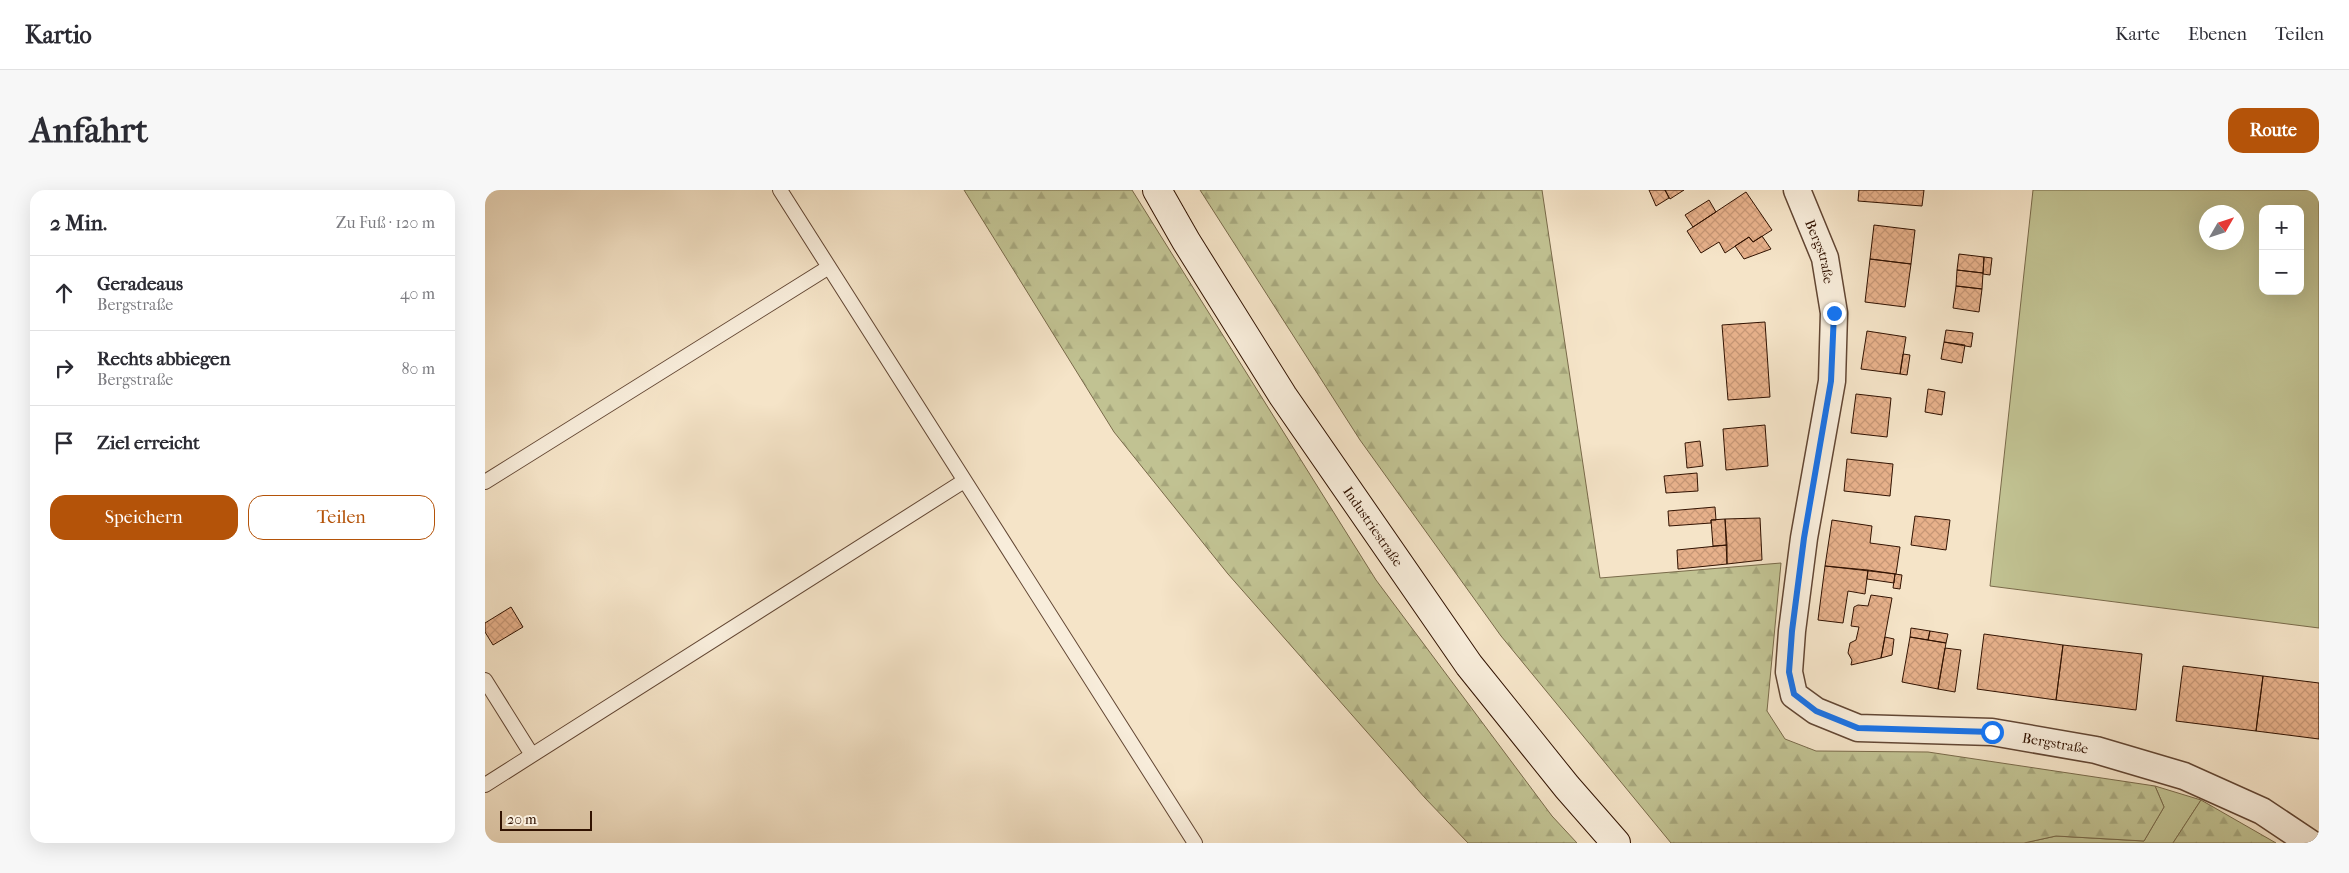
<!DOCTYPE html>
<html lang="de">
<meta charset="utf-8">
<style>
body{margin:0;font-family:"IM FELL French Canon",serif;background:#f7f7f7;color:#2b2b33}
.controls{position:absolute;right:15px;top:15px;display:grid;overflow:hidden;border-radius:10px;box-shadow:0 5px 20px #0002}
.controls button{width:45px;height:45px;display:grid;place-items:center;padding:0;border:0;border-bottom:1px solid #e1e1e2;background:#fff;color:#2b2b33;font:25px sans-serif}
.compass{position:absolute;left:1714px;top:15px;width:45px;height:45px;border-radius:50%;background:#fff;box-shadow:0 5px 20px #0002;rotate:51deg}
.scale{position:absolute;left:15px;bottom:12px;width:92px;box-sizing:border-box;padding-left:5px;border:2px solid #311201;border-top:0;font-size:14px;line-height:18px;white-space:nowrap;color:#311201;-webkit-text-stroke:4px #f8eddb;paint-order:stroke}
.stop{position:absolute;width:15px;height:15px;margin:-11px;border:4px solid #1a73e8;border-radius:50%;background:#fff}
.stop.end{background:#1a73e8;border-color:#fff;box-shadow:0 1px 5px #0008}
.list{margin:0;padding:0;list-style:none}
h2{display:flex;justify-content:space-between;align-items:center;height:65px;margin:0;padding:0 20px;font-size:21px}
h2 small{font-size:16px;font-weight:400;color:#7c7c81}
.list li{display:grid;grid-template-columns:32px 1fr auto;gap:15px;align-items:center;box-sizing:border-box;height:75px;padding:0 20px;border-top:1px solid #e1e1e2}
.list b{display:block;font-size:19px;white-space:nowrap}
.list p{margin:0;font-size:16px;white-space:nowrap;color:#7c7c81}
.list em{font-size:16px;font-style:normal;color:#7c7c81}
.actions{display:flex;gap:10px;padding:15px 20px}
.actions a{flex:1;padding:11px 0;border:1px solid #b45309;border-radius:15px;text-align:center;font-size:18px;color:#b45309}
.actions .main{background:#b45309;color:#fff}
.icon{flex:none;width:28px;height:28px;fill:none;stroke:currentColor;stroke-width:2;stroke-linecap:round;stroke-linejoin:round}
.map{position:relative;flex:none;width:1834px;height:653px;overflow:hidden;border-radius:15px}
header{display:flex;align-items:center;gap:30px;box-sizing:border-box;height:70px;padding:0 25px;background:#fff;border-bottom:1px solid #e1e1e2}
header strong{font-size:24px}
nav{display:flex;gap:28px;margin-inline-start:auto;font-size:18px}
.intro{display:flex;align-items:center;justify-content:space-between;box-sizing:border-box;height:120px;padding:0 30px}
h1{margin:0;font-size:35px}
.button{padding:12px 22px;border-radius:15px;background:#b45309;color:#fff;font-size:18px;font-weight:700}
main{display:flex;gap:30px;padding:0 30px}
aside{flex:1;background:#fff;border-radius:15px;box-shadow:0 5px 20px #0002}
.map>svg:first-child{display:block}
.green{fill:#c1c292;stroke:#796a4a;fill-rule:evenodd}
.forest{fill:url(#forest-firs);stroke:#796a4a}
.building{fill:url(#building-cross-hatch);stroke:#311201}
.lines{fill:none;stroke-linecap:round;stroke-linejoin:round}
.lane-casing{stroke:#624633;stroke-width:16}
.street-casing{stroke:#624633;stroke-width:29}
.secondary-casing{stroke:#311201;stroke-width:30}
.lane{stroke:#f8eddb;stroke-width:14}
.street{stroke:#f8eddb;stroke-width:26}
.secondary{stroke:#f8eddb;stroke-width:28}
.route{stroke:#1a73e8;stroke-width:6}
.labels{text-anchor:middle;stroke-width:4.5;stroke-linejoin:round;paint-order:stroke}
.street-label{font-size:14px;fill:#311201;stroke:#f8eddb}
</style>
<header>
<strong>Kartio</strong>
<nav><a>Karte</a><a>Ebenen</a><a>Teilen</a></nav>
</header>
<div class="intro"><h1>Anfahrt</h1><a class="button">Route</a></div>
<main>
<aside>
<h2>2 Min.<small>Zu Fuß · 120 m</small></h2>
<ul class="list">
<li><svg class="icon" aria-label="ahead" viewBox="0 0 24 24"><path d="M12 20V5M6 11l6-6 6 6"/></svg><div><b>Geradeaus</b><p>Bergstraße</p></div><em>40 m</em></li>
<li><svg class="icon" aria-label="right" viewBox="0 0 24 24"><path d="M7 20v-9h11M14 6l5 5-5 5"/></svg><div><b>Rechts abbiegen</b><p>Bergstraße</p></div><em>80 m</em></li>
<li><svg class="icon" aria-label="arrive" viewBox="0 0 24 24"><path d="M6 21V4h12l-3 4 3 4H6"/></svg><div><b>Ziel erreicht</b></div></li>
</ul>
<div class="actions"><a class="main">Speichern</a><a>Teilen</a></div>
</aside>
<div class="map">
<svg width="1834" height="653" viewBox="0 0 1834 653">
<defs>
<pattern id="forest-firs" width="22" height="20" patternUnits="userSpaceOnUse" patternTransform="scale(1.25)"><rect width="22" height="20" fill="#c1c292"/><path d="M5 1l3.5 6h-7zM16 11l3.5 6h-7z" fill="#a6a67c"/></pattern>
<pattern id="building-cross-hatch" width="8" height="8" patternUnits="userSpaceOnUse" patternTransform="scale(1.25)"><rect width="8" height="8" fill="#e7b18b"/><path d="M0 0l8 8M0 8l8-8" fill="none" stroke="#c79776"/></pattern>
</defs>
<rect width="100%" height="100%" fill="#f5e4c8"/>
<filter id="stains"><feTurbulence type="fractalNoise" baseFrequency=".004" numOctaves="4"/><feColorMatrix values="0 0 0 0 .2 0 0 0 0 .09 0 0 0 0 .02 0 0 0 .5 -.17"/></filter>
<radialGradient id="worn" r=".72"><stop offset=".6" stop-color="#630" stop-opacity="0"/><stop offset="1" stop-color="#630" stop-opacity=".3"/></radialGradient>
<path class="green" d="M1548 0H1834V438L1505 396ZM1778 19H1815V101H1778ZM1722 22H1752V52H1722Z
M1670 596 1716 610 1688 653H1539L1571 646 1659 651 1679 617Z"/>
<path class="forest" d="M479 0H647L891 390 1067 626 1092 653H983L940 608 743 384 629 242Z
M715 0H1057L1115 388 1296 373 1282 521 1300 549 1331 561 1443 562 1670 596 1679 617 1659 651 1571 646 1539 653H1186L1016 446 875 250Z
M1716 610 1791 653H1688Z"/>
<path class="building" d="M1164 0H1180L1184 8 1171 16Z
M1180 0H1199L1185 9Z
M1374 0H1439L1437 16 1373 11Z
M1261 2 1287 40 1268 52 1264 47 1240 63 1234 52 1216 63 1202 41Z
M1224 10 1231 22 1208 37 1200 25Z
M1389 35 1430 40 1426 74 1385 69Z
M1277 46 1286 59 1259 69 1250 56 1264 47 1268 52Z
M1474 64 1499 67 1498 83 1472 80Z
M1499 67 1507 68 1505 85 1498 84Z
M1385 69 1426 74 1420 117 1380 112Z
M1472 80 1498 83 1497 99 1471 96Z
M1471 96 1497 99 1494 122 1468 118Z
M1280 132 1285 207 1243 210 1237 135Z
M1461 140 1488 143 1486 157 1459 152Z
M1382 141 1421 147 1415 184 1376 179Z
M1459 152 1480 155 1477 173 1456 169Z
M1418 164 1425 165 1422 185 1415 184Z
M1443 199 1460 202 1457 225 1440 222Z
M1371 204 1406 208 1402 247 1366 243Z
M1280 235 1283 276 1241 280 1238 239Z
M1215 251 1218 276 1202 278 1200 253Z
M1362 269 1408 274 1405 306 1359 301Z
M1212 283 1213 301 1181 303 1179 286Z
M1230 317 1231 330H1226V333L1184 336 1183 321Z
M1430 326 1465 330 1461 360 1426 355Z
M1275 328 1277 370 1242 374 1240 329Z
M1240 329 1242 355 1228 356 1226 330Z
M1347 330 1387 336 1385 353 1415 357 1411 384 1340 376Z
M1242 355V374L1193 379 1192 360Z
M1340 376 1383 380 1380 404 1363 401 1358 433 1333 430Z
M1383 380 1410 384 1409 393 1382 389Z
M1410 384 1417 385 1415 399 1408 398Z
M1386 405 1407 408 1396 468 1366 475 1367 470 1363 463 1365 453 1371 450 1374 437 1366 436 1369 417 1373 415 1383 416Z
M26 417 38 437 8 455 0 442V433Z
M1426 438 1445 441 1443 450 1425 447Z
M1445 441 1463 444 1461 453 1443 450Z
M1499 444 1578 455 1571 510 1492 499Z
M1400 447 1409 449 1407 465 1396 468Z
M1425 447 1461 453 1453 499 1417 492Z
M1578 455 1657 464 1651 520 1571 510Z
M1460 458 1476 460 1470 502 1453 499Z
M1698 476 1778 486 1771 541 1691 531Z
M1778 486 1834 493V549L1771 541Z"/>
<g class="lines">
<g class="lane-casing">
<path id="lane" d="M295 0 710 653
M0 292 344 77
M0 490 47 565
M0 595 479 291"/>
</g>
<g class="street-casing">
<g id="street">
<path id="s1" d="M1312 0 1340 68 1349 123 1347 191 1319 348 1307 441 1304 482 1309 505 1331 521 1373 538 1507 542 1611 560 1699 586 1777 621 1825 653"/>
</g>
</g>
<g class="secondary-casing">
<g id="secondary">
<path id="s2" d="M672 0 701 51 798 206 984 475 1082 597 1131 653"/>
</g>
</g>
<use href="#lane" class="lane"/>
<use href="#street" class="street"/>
<use href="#secondary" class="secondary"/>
</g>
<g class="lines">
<path class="route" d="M1349 123 1346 191 1319 348 1307 441 1304 482 1309 504 1331 521 1373 538 1507 542"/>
</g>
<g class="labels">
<g class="street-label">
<text dy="5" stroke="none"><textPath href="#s1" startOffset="66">Bergstraße</textPath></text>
<text dy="5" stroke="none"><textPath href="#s2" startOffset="400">Industriestraße</textPath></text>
<text dy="5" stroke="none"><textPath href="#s1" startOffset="786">Bergstraße</textPath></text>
</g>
</g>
<rect width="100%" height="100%" filter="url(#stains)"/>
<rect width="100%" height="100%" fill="url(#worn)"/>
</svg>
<div class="controls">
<button>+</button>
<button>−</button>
</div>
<svg class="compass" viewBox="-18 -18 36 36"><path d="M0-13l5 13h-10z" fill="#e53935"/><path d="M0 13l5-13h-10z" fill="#7c7c81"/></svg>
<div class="scale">20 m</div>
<div class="stop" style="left:1507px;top:542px"></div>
<div class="stop end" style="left:1349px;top:123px"></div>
</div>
</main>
